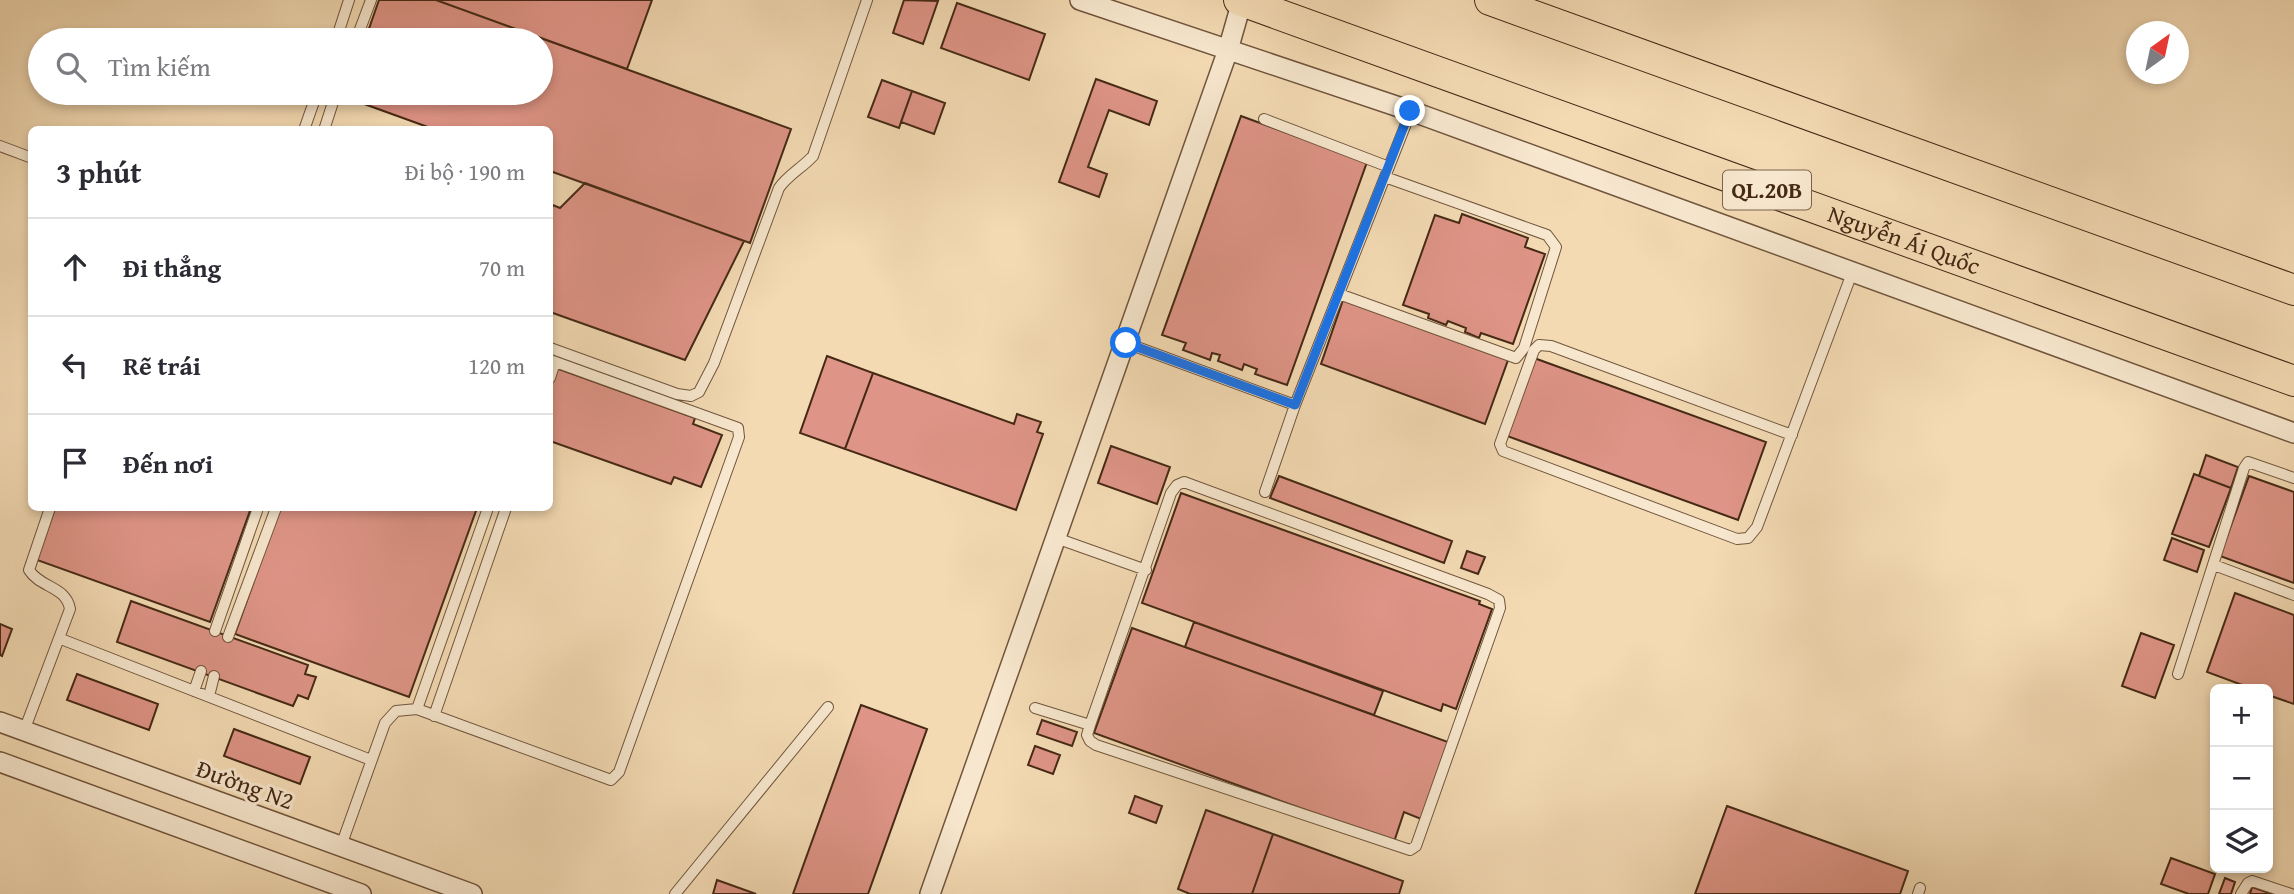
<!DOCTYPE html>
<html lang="vi">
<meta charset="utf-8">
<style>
body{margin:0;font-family:"Gentium Book Plus",serif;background:#f2f2f3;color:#2b2b33}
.controls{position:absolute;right:21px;bottom:21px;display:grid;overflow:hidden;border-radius:10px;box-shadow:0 4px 10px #0003}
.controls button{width:63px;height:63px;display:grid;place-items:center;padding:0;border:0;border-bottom:2px solid #e1e1e2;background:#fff;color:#2b2b33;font:35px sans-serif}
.compass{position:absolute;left:2126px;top:21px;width:63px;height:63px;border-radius:50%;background:#fff;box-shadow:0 4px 10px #0003;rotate:33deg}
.stop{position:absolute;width:21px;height:21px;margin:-16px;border:5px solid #1a73e8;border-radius:50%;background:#fff}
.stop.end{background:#1a73e8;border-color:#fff;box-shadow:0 2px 7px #0008}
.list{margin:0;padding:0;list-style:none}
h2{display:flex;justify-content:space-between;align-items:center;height:91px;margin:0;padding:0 28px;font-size:30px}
h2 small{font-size:23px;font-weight:400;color:#7c7c81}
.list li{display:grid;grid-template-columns:46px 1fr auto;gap:21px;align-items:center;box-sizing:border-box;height:98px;padding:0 28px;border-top:2px solid #e1e1e2}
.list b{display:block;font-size:26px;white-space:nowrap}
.list em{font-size:23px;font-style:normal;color:#7c7c81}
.icon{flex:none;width:38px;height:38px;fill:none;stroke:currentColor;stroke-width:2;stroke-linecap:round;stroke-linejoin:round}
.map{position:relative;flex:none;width:2294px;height:894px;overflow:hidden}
.search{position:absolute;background:#fff;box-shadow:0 4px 10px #0003;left:28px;top:28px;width:525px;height:77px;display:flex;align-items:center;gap:18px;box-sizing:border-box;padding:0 24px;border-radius:38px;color:#7c7c81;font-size:26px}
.panel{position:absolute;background:#fff;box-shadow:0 4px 10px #0003;left:28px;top:126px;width:525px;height:385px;border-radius:10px}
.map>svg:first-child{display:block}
.building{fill:#de9486;stroke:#452915;stroke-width:2}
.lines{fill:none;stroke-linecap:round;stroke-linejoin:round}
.service-casing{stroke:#70553c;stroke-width:12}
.minor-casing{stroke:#70553c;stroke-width:22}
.primary-casing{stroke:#452915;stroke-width:32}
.service{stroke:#f7e7ce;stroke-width:10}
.minor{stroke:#f7e7ce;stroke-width:19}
.primary{stroke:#f3dab3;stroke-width:30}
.route{stroke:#1a73e8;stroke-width:9}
.labels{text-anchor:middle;stroke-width:6;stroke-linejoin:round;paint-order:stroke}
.shield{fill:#f7e7ce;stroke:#7a624c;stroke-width:2}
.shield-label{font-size:23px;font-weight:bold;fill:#452915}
.street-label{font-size:24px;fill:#452915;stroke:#f7e7ce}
</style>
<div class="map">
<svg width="2294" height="894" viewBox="0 0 2294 894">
<rect width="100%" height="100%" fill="#f3dab3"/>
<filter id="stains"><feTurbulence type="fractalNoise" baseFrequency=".00286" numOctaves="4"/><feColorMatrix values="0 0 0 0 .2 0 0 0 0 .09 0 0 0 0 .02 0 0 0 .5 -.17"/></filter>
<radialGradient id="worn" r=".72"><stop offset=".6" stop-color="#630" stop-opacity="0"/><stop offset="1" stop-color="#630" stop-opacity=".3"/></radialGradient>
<path class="building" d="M379 0H436L791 129 750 243 550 171V130H436L345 97 346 93H541V40H365Z
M436 0H652L627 69Z
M904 0 938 1 923 44 893 33Z
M957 3 1045 34 1029 80 941 48Z
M1096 79 1157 101 1149 125 1109 110 1088 167 1107 174 1099 197 1059 182Z
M882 80 912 91 899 128 868 117Z
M912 91 945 103 934 134 901 122Z
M1241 116 1367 162 1287 385 1255 374 1257 369 1244 364 1242 370 1218 361 1220 355 1212 353 1210 360 1183 350 1186 343 1162 335Z
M585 183 744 241 685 360 550 312V214L553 205 560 208Z
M1462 214 1528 238 1525 247 1545 254 1513 344 1481 333 1479 338 1465 332 1466 328 1448 321 1446 325 1428 318 1429 314 1403 305 1435 215 1459 223Z
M1343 300 1508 360 1485 424 1321 364Z
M827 356 873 373 845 449 800 433Z
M1534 358 1766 442 1738 520 1507 436Z
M556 368 695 418 693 424 722 435 701 487 674 477 671 484 550 441V385Z
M873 373 1014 424 1017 414 1041 422 1037 432 1043 434 1016 510 845 449Z
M1111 446 1170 467 1157 504 1098 483Z
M2206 455 2238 467 2231 488 2199 476Z
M2194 474 2231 488 2209 547 2172 534Z
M1279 476 1452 541 1444 563 1270 498Z
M2249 476 2294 492V583L2220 556Z
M1181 493 1480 601 1479 604 1492 609 1456 709 1443 704 1441 711 1142 603Z
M55 508H251L210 622 37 560Z
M280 508H477L409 697 235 634Z
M2172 538 2204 550 2197 572 2164 560Z
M1467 551 1485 557 1478 574 1461 568Z
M2235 593 2294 615V704L2268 695V689H2253L2207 672Z
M131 601 308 665 305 674 316 677 308 699 298 695 293 706 117 642Z
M1194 622 1383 691 1374 715 1185 647Z
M0 624 12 629 2 656 0 655Z
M1132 628 1448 742 1421 819 1404 812 1394 842 1094 733Z
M2141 633 2174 645 2155 698 2122 686Z
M77 674 158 704 149 730 67 700Z
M861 705 927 729 868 894H793Z
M1042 720 1077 732 1072 746 1037 734Z
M234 729 310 757 300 784 224 756Z
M1035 746 1060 755 1053 774 1028 765Z
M1135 796 1162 806 1156 823 1129 813Z
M1727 806 1908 871 1900 894H1695Z
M1206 810 1273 834 1252 894H1190L1178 889Z
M1273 834 1403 881 1399 894H1252Z
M2171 858 2215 874 2208 894H2189L2161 884Z
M2225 878 2235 882 2231 894H2219Z
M717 880 756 894H713Z
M2252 887 2272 894H2250Z"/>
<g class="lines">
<g class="service-casing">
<path id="service" d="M336 40 349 0
M356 40 371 0
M1264 119 1389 167
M304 130 317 93
M324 130 336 93
M0 146 32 158
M1339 294 1516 358 1524 348 1556 247 1547 235 1385 177
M1126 343 1295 405
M550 348 677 394 691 396 699 392 714 363 779 188C788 175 802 168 813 156L867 0
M550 378 555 362
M1792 435 1551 346 1539 345 1534 350 1500 444 1503 451 1737 539 1748 538 1757 527 1852 273
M1265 492 1295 405 1411 111
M1056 538 1146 570
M2214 565 2294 595
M215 631 258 508
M228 637 276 508
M61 639 371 760
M2178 674 2244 468 2248 462 2294 478
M194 691 201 671
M209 696 214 676
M1035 708 1090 725 1171 493 1177 485 1184 482 1488 594 1499 600 1500 608 1416 846 1410 850 1096 745 1090 741 1087 735 1090 725
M417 709 488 508
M434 716 506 508
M24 731 70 609C66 586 40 588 29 570L50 508
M341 846 385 723 396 711 417 709 611 780 619 772 739 437 738 428 550 360
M675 894 828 707
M1918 894 1920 888
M2241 894 2248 883 2252 881 2291 894"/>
</g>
<g class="minor-casing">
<path id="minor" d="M1080 0 1411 111 2294 433
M0 722 472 894
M0 762 361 894
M930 894 1228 50 1242 1"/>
</g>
<g class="primary-casing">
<g id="primary">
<path id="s1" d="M1239 0 2294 381"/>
<path d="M1490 0 2294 290"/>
</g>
</g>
<use href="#service" class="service"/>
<use href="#minor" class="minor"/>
<use href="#primary" class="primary"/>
</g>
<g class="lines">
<path class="route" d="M1126 343 1295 405 1410 111"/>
</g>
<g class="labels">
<rect class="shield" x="1723" y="170.5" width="88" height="39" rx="5"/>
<g class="shield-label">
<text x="1767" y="198">QL.20B</text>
</g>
<g class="street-label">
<text dy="8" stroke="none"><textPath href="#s1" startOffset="707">Nguyễn Ái Quốc</textPath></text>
<text transform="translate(245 785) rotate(20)" y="8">Đường N2</text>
</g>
</g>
<rect width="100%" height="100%" filter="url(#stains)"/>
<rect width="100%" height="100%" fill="url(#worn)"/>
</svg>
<div class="controls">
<button>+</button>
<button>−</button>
<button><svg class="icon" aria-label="layers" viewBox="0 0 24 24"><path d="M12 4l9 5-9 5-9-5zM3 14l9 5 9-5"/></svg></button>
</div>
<svg class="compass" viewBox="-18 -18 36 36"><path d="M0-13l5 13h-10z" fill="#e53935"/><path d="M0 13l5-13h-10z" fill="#7c7c81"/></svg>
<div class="stop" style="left:1126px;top:343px"></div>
<div class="stop end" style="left:1410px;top:111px"></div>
<div class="search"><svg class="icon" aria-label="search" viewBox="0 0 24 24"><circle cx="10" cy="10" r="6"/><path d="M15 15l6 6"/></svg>Tìm kiếm</div>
<section class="panel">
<h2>3 phút<small>Đi bộ · 190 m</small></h2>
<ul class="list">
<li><svg class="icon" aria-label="ahead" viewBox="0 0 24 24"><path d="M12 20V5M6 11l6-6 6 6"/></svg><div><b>Đi thẳng</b></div><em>70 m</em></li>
<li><svg class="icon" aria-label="left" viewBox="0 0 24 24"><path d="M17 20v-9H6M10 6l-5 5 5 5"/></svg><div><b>Rẽ trái</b></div><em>120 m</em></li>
<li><svg class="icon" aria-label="arrive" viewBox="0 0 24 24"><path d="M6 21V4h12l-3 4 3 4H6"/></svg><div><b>Đến nơi</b></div></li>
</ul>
</section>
</div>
